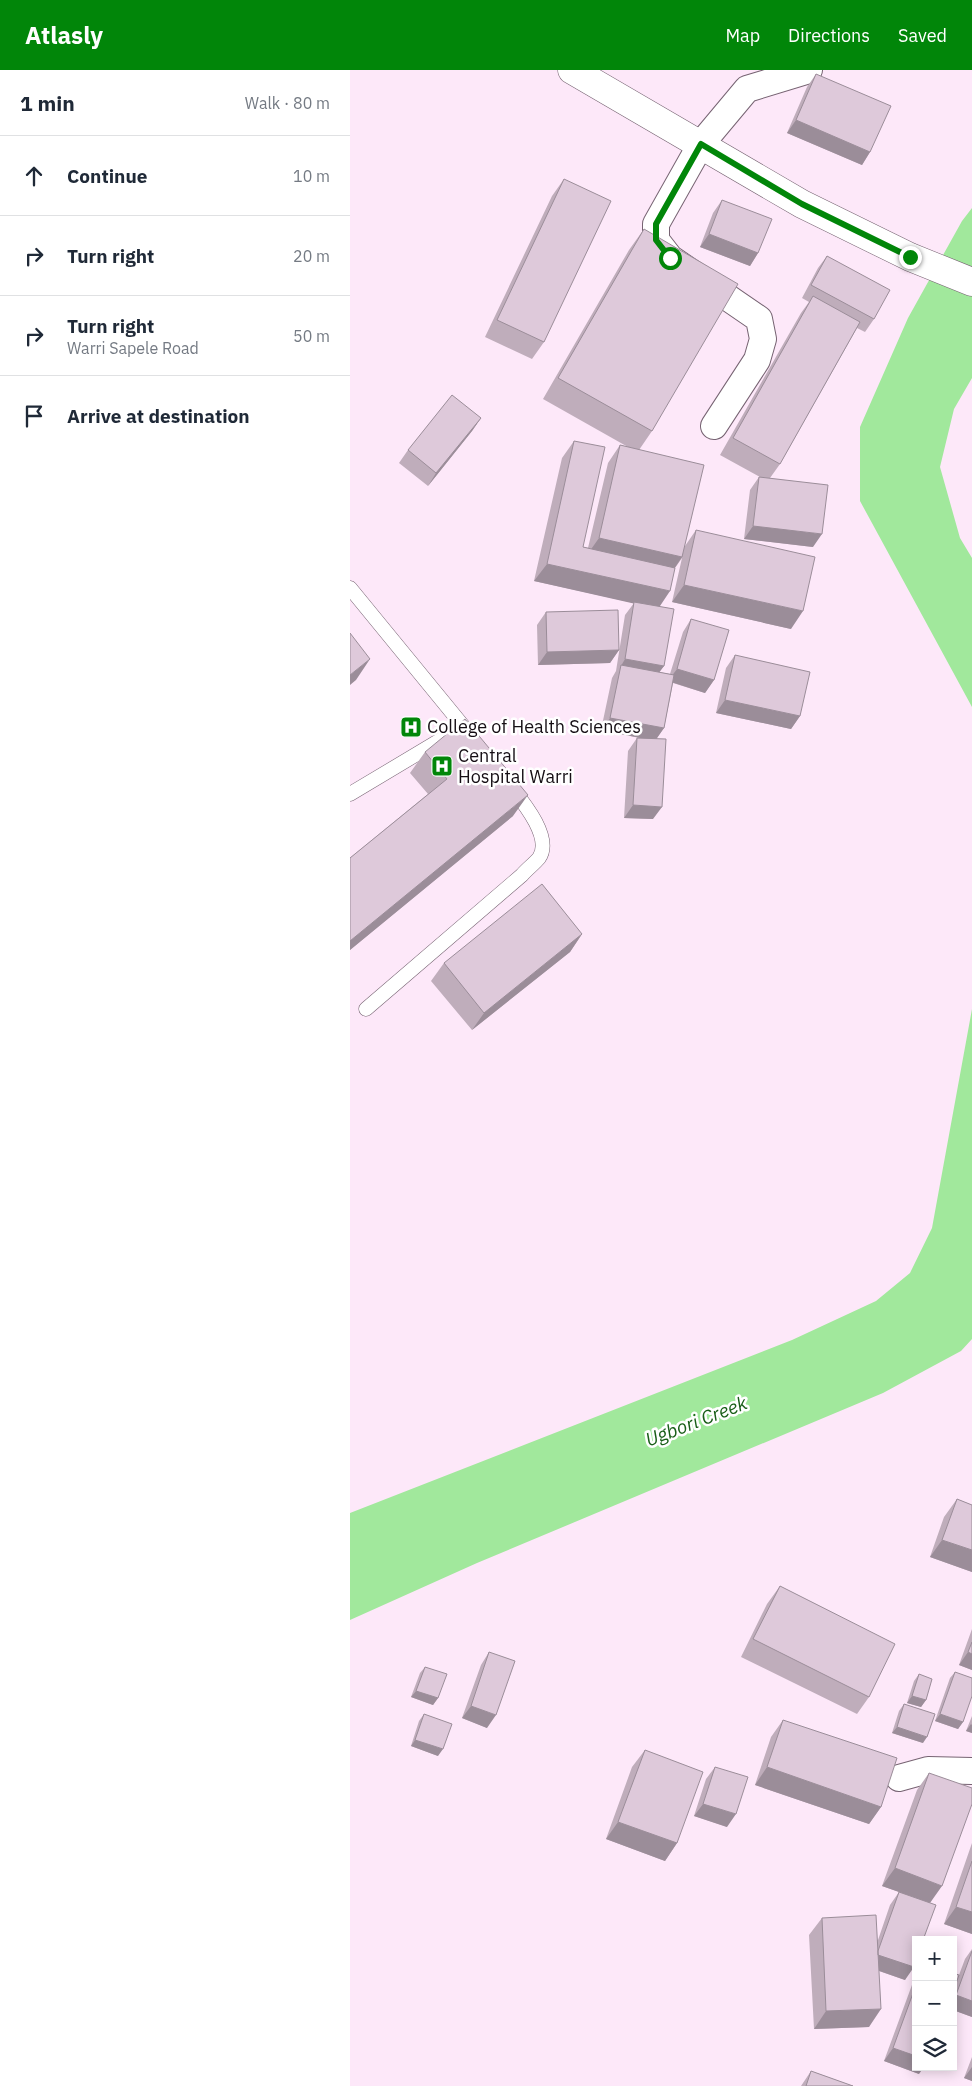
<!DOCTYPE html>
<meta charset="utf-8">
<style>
body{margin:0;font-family:"IBM Plex Sans",sans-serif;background:#f2f2f3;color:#1f2937}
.controls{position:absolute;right:15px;bottom:15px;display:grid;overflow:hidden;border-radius:0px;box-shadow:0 2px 12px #0003}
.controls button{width:45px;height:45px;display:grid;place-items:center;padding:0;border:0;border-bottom:1px solid #e0e1e3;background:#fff;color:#1f2937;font:25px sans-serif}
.stop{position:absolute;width:15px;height:15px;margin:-11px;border:4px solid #018609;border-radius:50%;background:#fff}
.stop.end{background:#018609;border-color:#fff;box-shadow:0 1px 5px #0008}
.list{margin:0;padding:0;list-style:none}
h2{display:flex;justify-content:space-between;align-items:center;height:65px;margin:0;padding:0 20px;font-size:21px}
h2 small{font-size:16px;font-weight:400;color:#747a83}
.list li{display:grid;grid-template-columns:32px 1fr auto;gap:15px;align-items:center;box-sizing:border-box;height:80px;padding:0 20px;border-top:1px solid #e0e1e3}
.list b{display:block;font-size:19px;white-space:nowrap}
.list p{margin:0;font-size:16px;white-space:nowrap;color:#747a83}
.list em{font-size:16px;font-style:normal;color:#747a83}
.icon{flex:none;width:28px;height:28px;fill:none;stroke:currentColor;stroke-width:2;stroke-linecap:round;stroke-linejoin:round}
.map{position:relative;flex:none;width:622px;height:2016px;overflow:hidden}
header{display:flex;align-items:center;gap:30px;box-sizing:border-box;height:70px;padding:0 25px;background:#018609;color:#fff}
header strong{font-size:24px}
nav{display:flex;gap:28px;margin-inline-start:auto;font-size:18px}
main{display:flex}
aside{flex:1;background:#fff}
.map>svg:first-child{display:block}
.water{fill:#a1e89c}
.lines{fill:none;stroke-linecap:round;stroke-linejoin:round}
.lane-casing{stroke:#766372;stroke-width:15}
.street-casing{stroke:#766372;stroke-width:28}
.primary-casing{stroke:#766372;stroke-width:29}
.lane{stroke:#fff;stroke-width:14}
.street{stroke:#fff;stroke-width:26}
.primary{stroke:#fff;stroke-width:28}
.wall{fill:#bfadbb}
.shaded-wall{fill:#9b8d99}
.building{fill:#dec9da;stroke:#9b8d99}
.route{stroke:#018609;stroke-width:6}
.labels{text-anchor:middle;stroke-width:5;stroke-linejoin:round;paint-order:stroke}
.poi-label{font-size:18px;fill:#150e14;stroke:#fff;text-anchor:start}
.water-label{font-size:19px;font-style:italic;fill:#185e17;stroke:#fff}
</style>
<header>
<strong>Atlasly</strong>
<nav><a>Map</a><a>Directions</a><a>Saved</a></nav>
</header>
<main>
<aside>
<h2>1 min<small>Walk · 80 m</small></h2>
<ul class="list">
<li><svg class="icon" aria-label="ahead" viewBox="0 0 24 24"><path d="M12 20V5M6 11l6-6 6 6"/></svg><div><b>Continue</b></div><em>10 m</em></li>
<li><svg class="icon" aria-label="right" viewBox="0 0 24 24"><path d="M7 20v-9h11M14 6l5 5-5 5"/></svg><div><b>Turn right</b></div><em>20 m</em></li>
<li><svg class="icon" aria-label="right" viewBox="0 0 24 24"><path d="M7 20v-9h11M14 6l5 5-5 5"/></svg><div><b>Turn right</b><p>Warri Sapele Road</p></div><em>50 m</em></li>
<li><svg class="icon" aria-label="arrive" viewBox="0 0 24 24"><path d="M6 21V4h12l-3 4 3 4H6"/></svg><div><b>Arrive at destination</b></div></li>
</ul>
</aside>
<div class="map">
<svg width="622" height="2016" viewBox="0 0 622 2016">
<rect width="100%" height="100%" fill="#fde8f9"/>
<path class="water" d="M622 138V308L604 339 590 397 610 468 622 488V637L510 431V357L558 248 612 151Z
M622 939V1269L611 1281 533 1323 127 1493 0 1550V1443L442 1270 526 1231 560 1203 582 1158Z"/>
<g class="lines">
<g class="lane-casing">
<path id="lane" d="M0 518 122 667
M0 724 102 663
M16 939 172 805C177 799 184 794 189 788 203 768 173 732 161 717"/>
</g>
<g class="street-casing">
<path id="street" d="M364 356 407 290 413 269 409 249 320 188 306 170V154L351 74 397 19 459 0
M549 1708 578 1700 622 1701"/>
</g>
<g class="primary-casing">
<path id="primary" d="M222 0 452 134 560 187 622 212"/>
</g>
<use href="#lane" class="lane"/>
<use href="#street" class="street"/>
<use href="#primary" class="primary"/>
</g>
<path class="wall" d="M466 4 520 82 512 95 437 63 457 17Z
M214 109 194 272 182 289 135 267 202 126Z
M372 130 408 183 400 196 350 177 363 143Z
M294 159 302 361 289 380 335 476 346 460 441 559 322 532 332 488 325 498 309 536 314 596 309 602 320 604 333 562 341 549 364 610 355 623 323 613 314 658 306 669 303 749 274 748 278 681 287 668H290L251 660 262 608 266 601 275 545 284 533 184 511 212 388 224 371 233 477 238 478 258 393 270 375 278 377 193 329 279 180Z
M477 186 524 249 515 262 507 258 430 394 420 408 463 477 394 469 400 420 409 407H410L370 385 451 243 459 232 452 228 468 198Z
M131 348 122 361 78 416 49 393 58 380Z
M196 542 269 580 260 593 188 595 187 555Z
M385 585 450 646 441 659 366 643 376 598Z
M75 682 163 746 0 880V788L78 724 60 703Z
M232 864 220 882 122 960 81 911 94 893Z
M607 1429 622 1435V1502L580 1487 594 1447Z
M430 1516 519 1627 507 1644 391 1587 417 1534Z
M622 1559V1600L609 1595Z
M139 1582 137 1658 112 1648 131 1595Z
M75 1597 88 1628 83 1635 61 1627 70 1603Z
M605 1602 613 1652 608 1659 585 1651 600 1608Z
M569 1604 576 1630 571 1637 557 1633 564 1611Z
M554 1634 573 1673 542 1663 549 1641Z
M74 1644 88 1686 61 1676 69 1651Z
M622 1646V1663L616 1661Z
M433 1650 531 1737 519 1754 405 1715 421 1667Z
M295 1680 327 1773 315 1791 256 1769 282 1697Z
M365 1697 377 1757 344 1746 356 1709Z
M579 1703 580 1833 555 1910 529 1901 519 1957 464 1959 459 1865 472 1848 528 1870 540 1835 549 1822 555 1824 532 1816 567 1720Z
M622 1773V1864L594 1854Z
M622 1879V1947L603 1940V1903L609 1905 615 1889Z
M566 1904V1997L569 2004 534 1991Z
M622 1987V2011L614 2008Z
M461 2001 503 2016H451Z"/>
<path class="shaded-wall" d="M446 50 520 82 512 95 437 63Z
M359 164 408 183 400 196 350 177Z
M131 348 122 361 78 416 86 403Z
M403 456 472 464 463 477 394 469Z
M249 468 332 487 320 505 237 485Z
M197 494 320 521 308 539 184 511Z
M334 515 453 541 441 559 322 532Z
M269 580 260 593 188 595 197 582Z
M20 589 6 610 0 615V605Z
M275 589 314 596 305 608 271 596Z
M327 599 364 610 355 623 318 611Z
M375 630 450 646 441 659 366 643Z
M260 648 314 658 305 671 251 660Z
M178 725 163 746 0 880V871Z
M283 735 312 737 303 749 274 748Z
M232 864 220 882 122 960 134 943Z
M592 1470 622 1480V1502L580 1487Z
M618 1582 622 1584V1600L609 1595Z
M66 1621 88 1628 83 1635 61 1627Z
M562 1626 576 1630 571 1637 557 1633Z
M121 1636 146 1645 137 1658 112 1648Z
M590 1644 613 1652 608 1659 585 1651Z
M621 1654 622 1655V1663L616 1661Z
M547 1657 577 1667 573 1673 542 1663Z
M65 1670 93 1679 88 1686 61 1676Z
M417 1697 531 1737 519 1754 405 1715Z
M353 1734 386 1744 377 1757 344 1746Z
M268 1752 327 1773 315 1791 256 1769Z
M545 1798 592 1816 580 1833 532 1816Z
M606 1837 622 1842V1864L594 1854Z
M527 1884 564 1897 555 1910 518 1897Z
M606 1925 622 1931V1947L603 1940V1929Z
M531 1939 519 1957 464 1959 476 1941Z
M543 1978 566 1986V1997H574L569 2004 534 1991Z
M622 1997V2011L614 2008Z"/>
<path class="building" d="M466 4 541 36 520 82 446 50Z
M214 109 261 131 194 272 147 250Z
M372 130 422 149 408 183 359 164Z
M294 159 388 214 302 361 208 308Z
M477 186 540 220 524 249 461 215Z
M463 226 510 252 430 394 383 368Z
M102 325 131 348 86 403 58 380Z
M224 371 255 377 233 477 325 498 320 521 197 494Z
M270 375 354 395 332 487 249 468Z
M409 407 478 415 472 464 403 456Z
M346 460 465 487 453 541 334 515Z
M284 532 324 539 314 596 275 589Z
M268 540 269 580 197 582 196 542Z
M341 549 379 560 364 610 327 599Z
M0 563 20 589 0 605Z
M385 585 460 602 450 646 375 630Z
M271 595 324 605 314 658 260 648Z
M115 649 178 725 0 871V788L97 709 75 682Z
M287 668 316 669 312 737 283 735Z
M192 814 232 864 134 943 94 893Z
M607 1429 622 1435V1480L592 1470Z
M430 1516 545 1574 519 1627 403 1569Z
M622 1572V1584L618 1582Z
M139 1582 165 1591 146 1645 121 1636Z
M75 1597 97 1604 88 1628 66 1621Z
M605 1602 622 1608V1626L613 1652 590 1644Z
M569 1604 582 1609 576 1630 562 1626Z
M554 1634 585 1644 577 1667 547 1657Z
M74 1644 102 1654 93 1679 65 1670Z
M433 1650 547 1688 531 1737 417 1697Z
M295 1680 353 1702 327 1773 268 1752Z
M365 1697 398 1707 386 1744 353 1734Z
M579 1703 622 1718V1734L592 1816 545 1798Z
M622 1791V1842L606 1837Z
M549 1822 586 1835 573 1870H566V1892L564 1897 528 1885V1881Z
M526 1845 531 1939 476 1941 472 1848Z
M622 1881V1931L606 1925Z
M603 1903 609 1905 603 1922Z
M566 1915V1986L543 1978Z
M461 2001 503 2016H456Z"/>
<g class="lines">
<path class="route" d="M320 188 306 170V154L351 74 452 134 560 187"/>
</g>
<defs>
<g id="hospital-square" transform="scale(1.125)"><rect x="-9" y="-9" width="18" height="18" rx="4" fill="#018609" stroke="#fff"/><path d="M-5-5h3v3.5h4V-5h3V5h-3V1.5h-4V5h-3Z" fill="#fff"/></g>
</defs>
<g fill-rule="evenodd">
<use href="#hospital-square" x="61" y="657"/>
<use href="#hospital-square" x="92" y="696"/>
</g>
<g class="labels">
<g class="poi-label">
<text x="77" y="663">College of Health Sciences</text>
<text x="108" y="692">Central<tspan x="108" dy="21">Hospital Warri</tspan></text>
</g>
<g class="water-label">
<text transform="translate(346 1351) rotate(-21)" y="7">Ugbori Creek</text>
</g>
</g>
</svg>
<div class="controls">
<button>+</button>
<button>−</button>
<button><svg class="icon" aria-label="layers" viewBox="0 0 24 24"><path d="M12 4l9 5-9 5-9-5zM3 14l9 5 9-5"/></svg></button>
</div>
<div class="stop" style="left:320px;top:188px"></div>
<div class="stop end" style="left:560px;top:187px"></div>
</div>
</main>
